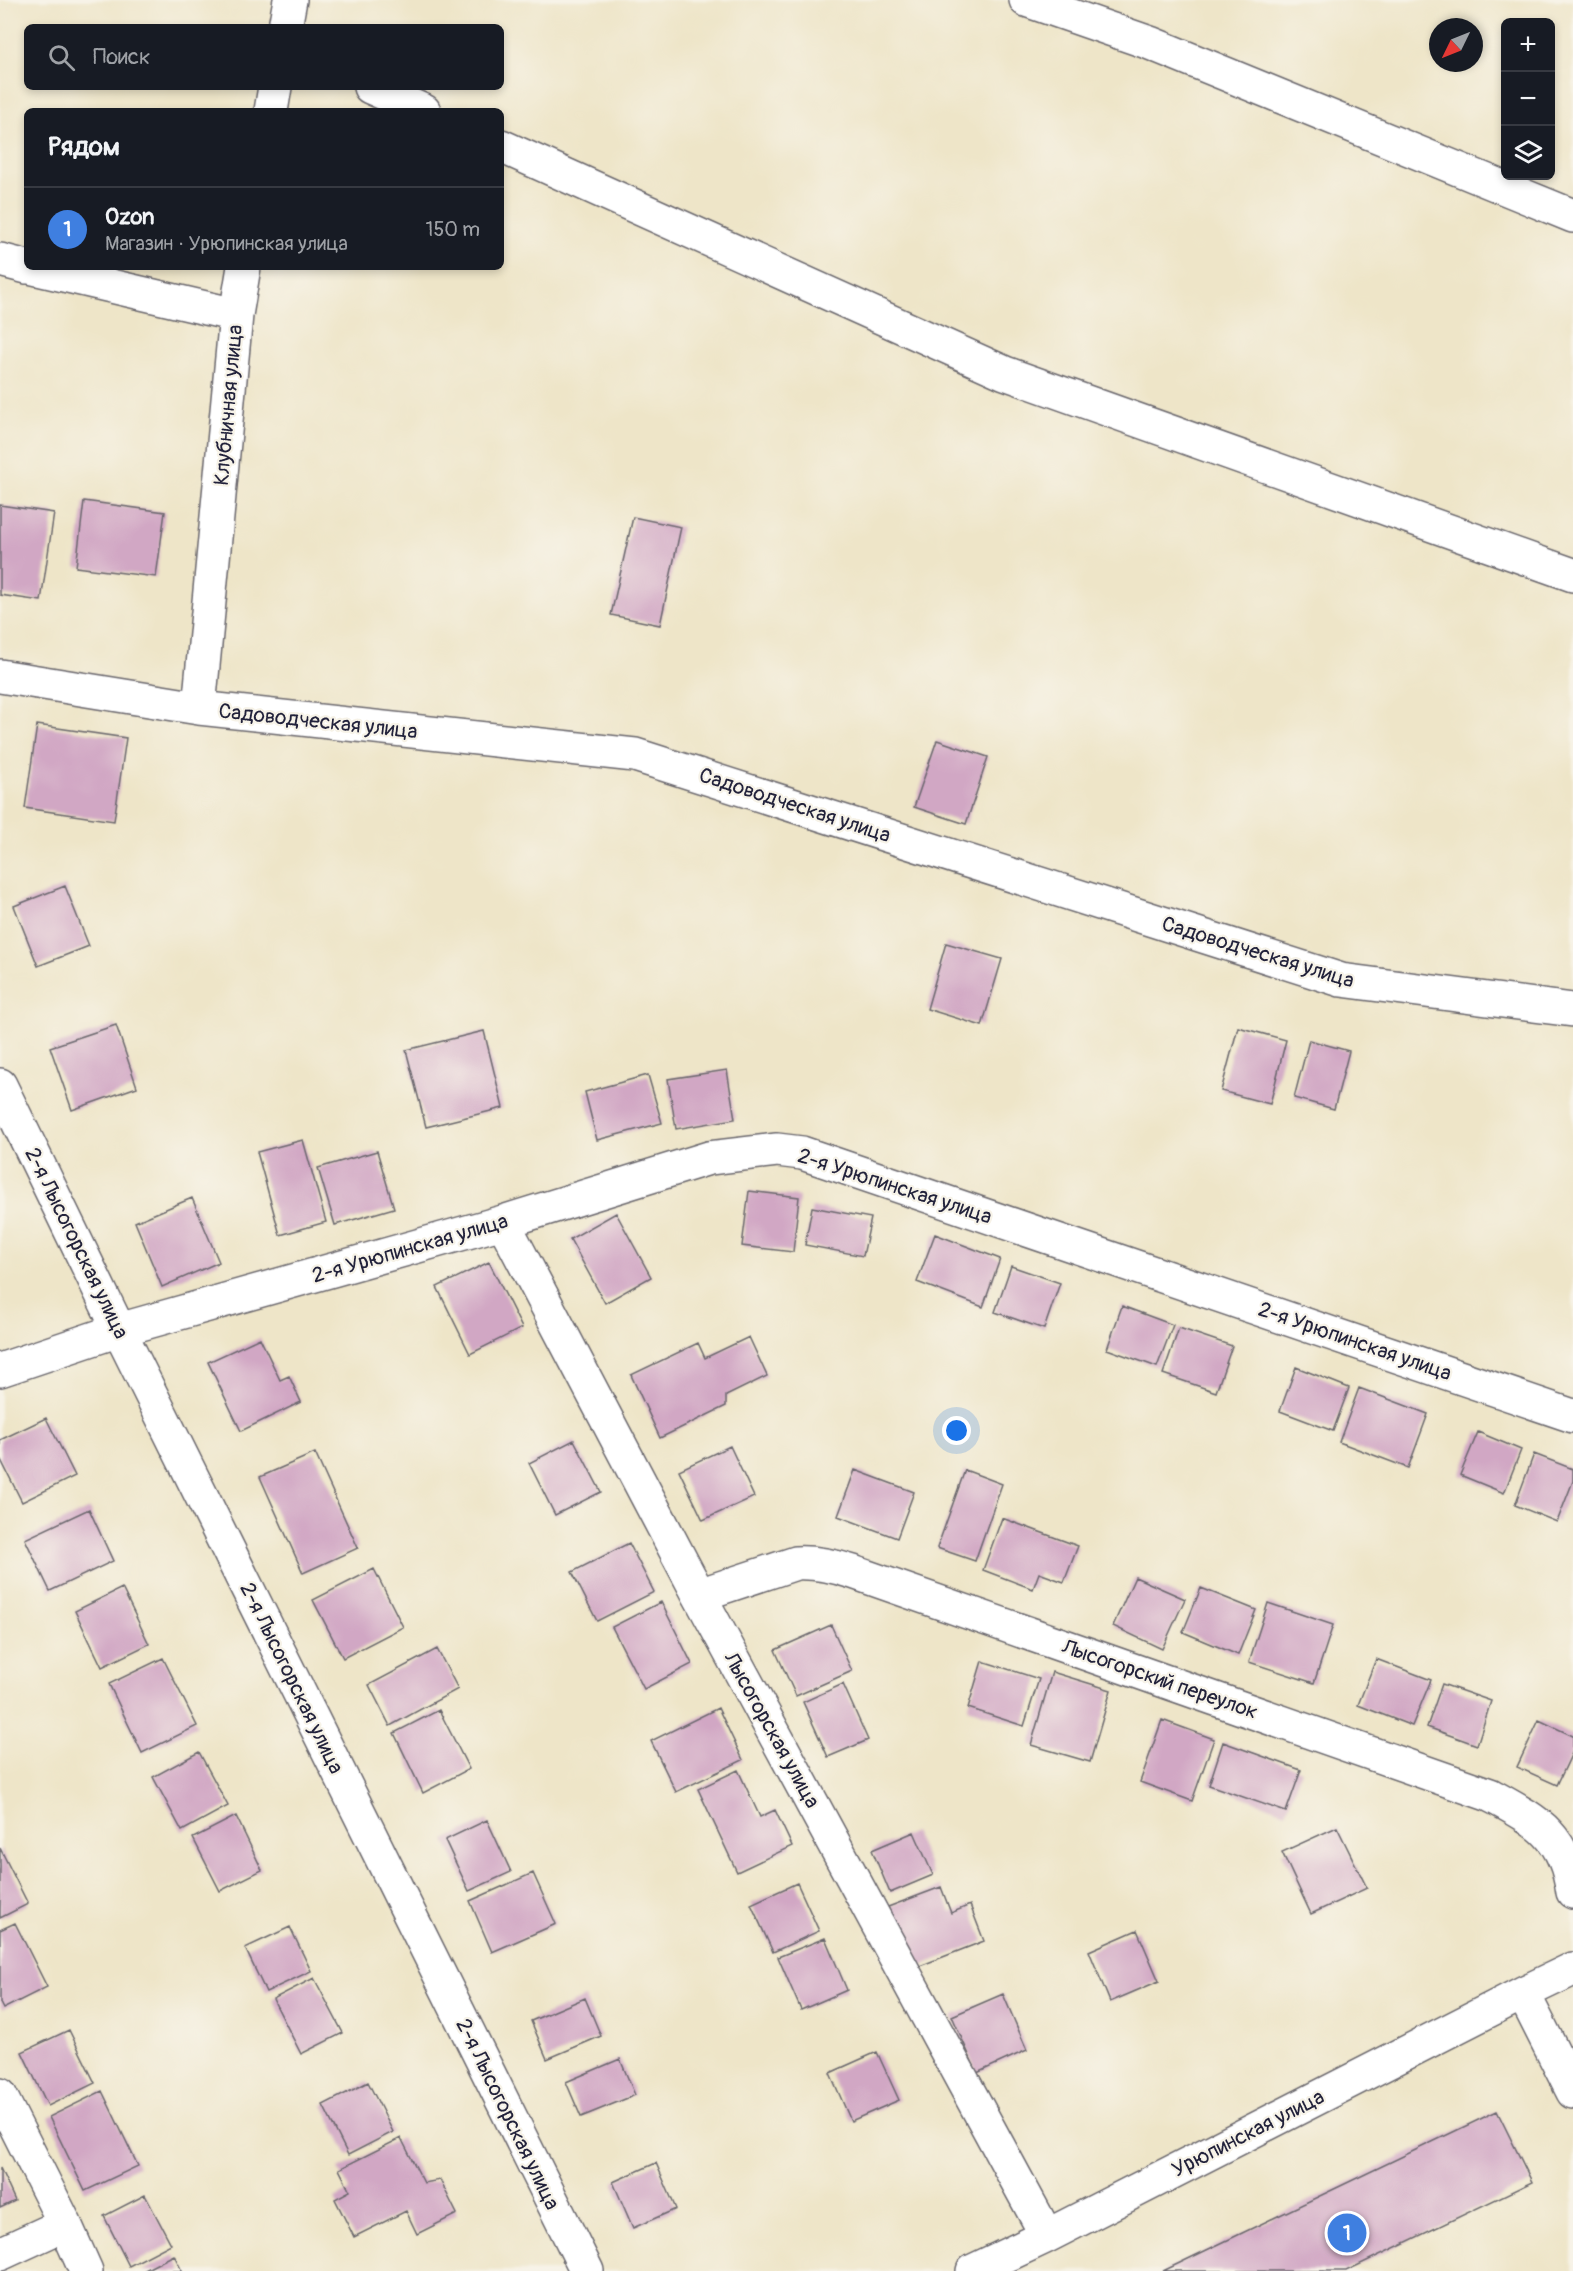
<!DOCTYPE html>
<html lang="ru">
<meta charset="utf-8">
<style>
body{margin:0;font-family:Pangolin,sans-serif;background:#20242c;color:#f1f3f6}
.controls{position:absolute;right:18px;top:18px;display:grid;overflow:hidden;border-radius:9px;box-shadow:0 3px 9px #0003}
.controls button{width:54px;height:54px;display:grid;place-items:center;padding:0;border:0;border-bottom:2px solid #363941;background:#171b24;color:#f1f3f6;font:30px sans-serif}
.compass{position:absolute;left:1429px;top:18px;width:54px;height:54px;border-radius:50%;background:#171b24;box-shadow:0 3px 9px #0003;rotate:227deg}
.you{position:absolute;left:957px;top:1431px;width:21px;height:21px;margin:-15px;border:4px solid #fff;border-radius:50%;background:#1a73e8;box-shadow:0 0 0 9px #1a73e833}
.badge{display:grid;place-items:center;width:39px;height:39px;border-radius:50%;background:#c8321e;color:#fff;font-size:20px;font-weight:700}
.pin{position:absolute;translate:-50% -50%;border:3px solid #fff;box-shadow:0 2px 6px #0006}
.list{margin:0;padding:0;list-style:none}
h2{display:flex;justify-content:space-between;align-items:center;height:78px;margin:0;padding:0 24px;font-size:26px}
h2 small{font-size:20px;font-weight:400;color:#9ea1a6}
.list li{display:grid;grid-template-columns:39px 1fr auto;gap:18px;align-items:center;box-sizing:border-box;height:84px;padding:0 24px;border-top:2px solid #363941}
.list b{display:block;font-size:22px;white-space:nowrap}
.list p{margin:0;font-size:20px;white-space:nowrap;color:#9ea1a6}
.list em{font-size:20px;font-style:normal;color:#9ea1a6}
.icon{flex:none;width:33px;height:33px;fill:none;stroke:currentColor;stroke-width:2;stroke-linecap:round;stroke-linejoin:round}
.map{position:relative;flex:none;width:1573px;height:2271px;overflow:hidden}
.search{position:absolute;background:#171b24;box-shadow:0 3px 9px #0003;left:24px;top:24px;width:480px;height:66px;display:flex;align-items:center;gap:15px;box-sizing:border-box;padding:0 21px;border-radius:9px;color:#9ea1a6;font-size:22px}
.panel{position:absolute;background:#171b24;box-shadow:0 3px 9px #0003;left:24px;top:108px;width:480px;height:162px;border-radius:9px}
.map>svg:first-child{display:block}
.building{fill:#d1a7c4}
.lines{fill:none;stroke-linecap:round;stroke-linejoin:round}
.minor-casing{stroke:#69666c;stroke-width:36}
.minor{stroke:#fff;stroke-width:33}
.labels{text-anchor:middle;stroke-width:4.5;stroke-linejoin:round;paint-order:stroke}
.street-label{font-size:21px;fill:#22223b;stroke:#f7f3e8}
</style>
<div class="map">
<svg width="1573" height="2271" viewBox="0 0 1573 2271">
<rect width="100%" height="100%" fill="#f7f3e8"/>
<filter id="ink" filterUnits="userSpaceOnUse"><feTurbulence type="fractalNoise" baseFrequency=".0167" numOctaves="2"/><feDisplacementMap in="SourceGraphic" scale="12" xChannelSelector="R" yChannelSelector="G"/><feConvolveMatrix kernelMatrix="1 2 1 2 8 2 1 2 1" color-interpolation-filters="sRGB"/></filter>
<filter id="wash" filterUnits="userSpaceOnUse"><feTurbulence type="fractalNoise" baseFrequency=".008" numOctaves="4" result="noise"/><feDisplacementMap in="SourceGraphic" scale="24" xChannelSelector="R" yChannelSelector="G"/><feGaussianBlur stdDeviation="1.35" result="paint"/><feColorMatrix in="noise" values="0 0 0 0 0 0 0 0 0 0 0 0 0 0 0 0 0 1.4 0 .05"/><feComposite in="paint" operator="in"/></filter>
<g filter="url(#wash)">
<rect width="100%" height="100%" fill="#eee5c8"/>
<g id="blocks">
<path class="building" d="M84 501 165 512 156 577 76 567Z
M0 505 54 513 41 601 0 595Z
M633 517 681 527 660 625 611 615Z
M37 725 126 738 114 821 25 808Z
M937 740 988 757 966 824 914 807Z
M65 886 89 946 38 966 14 906Z
M946 943 1002 959 982 1026 927 1009Z
M116 1025 137 1087 72 1110 50 1047Z
M1238 1027 1286 1040 1270 1104 1221 1091Z
M484 1031 503 1108 426 1127 406 1050Z
M1309 1040 1349 1051 1334 1109 1294 1098Z
M727 1070 735 1119 676 1129 668 1079Z
M648 1075 662 1123 597 1140 585 1092Z
M303 1140 326 1222 280 1235 257 1152Z
M377 1151 394 1208 335 1225 318 1168Z
M749 1191 799 1197 793 1252 742 1246Z
M192 1198 219 1262 162 1287 135 1222Z
M812 1207 871 1218 863 1256 805 1245Z
M616 1213 651 1277 605 1303 570 1239Z
M935 1234 1000 1259 983 1307 917 1282Z
M489 1262 522 1328 470 1354 437 1287Z
M1011 1266 1060 1283 1044 1329 995 1312Z
M1122 1306 1173 1325 1157 1367 1107 1349Z
M1179 1328 1232 1346 1216 1392 1163 1374Z
M749 1337 767 1376 726 1396V1406L660 1438 631 1375 698 1343 705 1358Z
M260 1338 280 1380 289 1376 301 1402 241 1431 208 1362Z
M1296 1367 1349 1388 1333 1431 1280 1411Z
M1359 1388 1428 1414 1408 1468 1339 1442Z
M46 1418 75 1476 22 1502 0 1458V1440Z
M1478 1432 1521 1450 1504 1493 1460 1475Z
M574 1440 601 1492 555 1515 529 1463Z
M730 1446 754 1497 703 1520 679 1470Z
M315 1453 358 1548 303 1573 260 1477Z
M1534 1454 1573 1469V1481L1557 1522 1515 1505Z
M855 1470 914 1492 897 1538 838 1516Z
M965 1470 1002 1484 975 1561 937 1548Z
M89 1509 113 1561 50 1591 25 1539Z
M1002 1518 1078 1546 1064 1582 1039 1573 1033 1589 983 1570Z
M629 1543 654 1592 597 1621 572 1572Z
M374 1569 403 1627 343 1658 313 1600Z
M1135 1577 1185 1599 1162 1649 1113 1626Z
M122 1588 149 1644 102 1667 75 1611Z
M1201 1588 1256 1610 1238 1655 1183 1632Z
M661 1602 692 1664 644 1689 612 1627Z
M1268 1603 1333 1625 1314 1683 1249 1662Z
M831 1625 852 1671 796 1696 775 1650Z
M437 1649 458 1689 390 1726 369 1685Z
M163 1658 197 1726 142 1753 109 1684Z
M1376 1659 1431 1680 1412 1726 1358 1705Z
M982 1661 1039 1679 1024 1726 968 1708Z
M1052 1672 1111 1690 1090 1762 1031 1745Z
M843 1684 868 1740 828 1757 803 1702Z
M1442 1684 1491 1701 1477 1745 1427 1727Z
M718 1708 743 1760 676 1792 651 1741Z
M439 1710 469 1769 423 1793 394 1733Z
M1162 1720 1214 1739 1192 1801 1140 1782Z
M1539 1720 1573 1736V1751L1557 1785 1517 1767Z
M1223 1742 1301 1770 1286 1812 1209 1785Z
M199 1752 228 1806 182 1831 153 1777Z
M738 1770 760 1817 775 1810 792 1846 737 1872 698 1789Z
M236 1816 262 1870 220 1891 193 1838Z
M487 1820 511 1872 469 1891 445 1840Z
M1337 1827 1367 1888 1311 1914 1282 1852Z
M914 1832 933 1875 890 1893 872 1850Z
M0 1848 28 1904 0 1918Z
M533 1873 556 1924 492 1952 470 1901Z
M797 1883 819 1931 773 1952 751 1904Z
M941 1887 951 1913 970 1905 984 1941 912 1969 888 1907Z
M15 1923 47 1987 3 2009 0 2003V1930Z
M290 1927 311 1971 266 1992 245 1948Z
M1137 1930 1159 1981 1110 2002 1089 1951Z
M825 1938 847 1990 801 2010 778 1957Z
M314 1978 343 2033 301 2054 273 1999Z
M1003 1994 1027 2050 977 2073 952 2016Z
M585 1998 601 2036 547 2059 531 2021Z
M69 2030 95 2083 48 2106 22 2052Z
M877 2052 899 2100 851 2121 830 2073Z
M620 2059 635 2095 581 2117 566 2082Z
M368 2082 393 2132 348 2155 323 2105Z
M102 2091 138 2166 85 2191 49 2117Z
M1497 2111 1532 2182 1346 2271H1163Z
M401 2138 424 2183 440 2180 457 2214 417 2234 406 2211 354 2237 335 2199 350 2191 339 2169Z
M656 2163 676 2209 633 2228 613 2182Z
M0 2168 15 2201 0 2208Z
M145 2195 171 2244 129 2266 104 2216Z
M174 2255 182 2271H143Z"/>
</g>
</g>
<g filter="url(#ink)">
<use href="#blocks" fill-opacity="0" stroke="#69666c" stroke-width="1.5"/>
<g class="lines">
<g class="minor-casing">
<path id="minor" d="M1026 0 1150 43 1573 216
M285 27 290 0
M370 87 424 111
M271 111 275 87
M501 146 1005 373 1573 575
M0 260 27 267
M29 267 236 315 199 708
M236 315 244 267
M0 676 199 708 635 755 1341 980 1573 1010
M0 1085 119 1330 587 2271
M503 1222 699 1595 1047 2236
M0 1370 119 1330 503 1222 709 1158 777 1150 802 1153 1573 1416
M699 1595 796 1563C816 1562 834 1566 853 1572L1490 1795C1537 1821 1565 1834 1573 1892
M1523 1993 1573 1969
M0 2095 65 2224 86 2271
M0 2254 65 2224
M973 2271 1047 2236 1523 1993 1573 2092"/>
</g>
<use href="#minor" class="minor"/>
</g>
</g>
<g class="labels">
<g class="street-label">
<text transform="translate(228 405) rotate(-85)" y="7">Клубничная улица</text>
<text transform="translate(318 721) rotate(6)" y="7">Садоводческая улица</text>
<text transform="translate(795 805) rotate(18)" y="7">Садоводческая улица</text>
<text transform="translate(1258 952) rotate(17)" y="7">Садоводческая улица</text>
<text transform="translate(895 1186) rotate(18)" y="7">2-я Урюпинская улица</text>
<text transform="translate(77 1243) rotate(64)" y="7">2-я Лысогорская улица</text>
<text transform="translate(410 1248) rotate(-16)" y="7">2-я Урюпинская улица</text>
<text transform="translate(1355 1341) rotate(19)" y="7">2-я Урюпинская улица</text>
<text transform="translate(292 1678) rotate(64)" y="7">2-я Лысогорская улица</text>
<text transform="translate(1160 1679) rotate(19)" y="7">Лысогорский переулок</text>
<text transform="translate(772 1730) rotate(61)" y="7">Лысогорская улица</text>
<text transform="translate(508 2114) rotate(64)" y="7">2-я Лысогорская улица</text>
<text transform="translate(1248 2133) rotate(-27)" y="7">Урюпинская улица</text>
</g>
</g>
</svg>
<div class="controls">
<button>+</button>
<button>−</button>
<button><svg class="icon" aria-label="layers" viewBox="0 0 24 24"><path d="M12 4l9 5-9 5-9-5zM3 14l9 5 9-5"/></svg></button>
</div>
<svg class="compass" viewBox="-18 -18 36 36"><path d="M0-13l5 13h-10z" fill="#e53935"/><path d="M0 13l5-13h-10z" fill="#9ea1a6"/></svg>
<div class="you"></div>
<div class="pin badge" style="left:1347px;top:2233px;background:#3f7fe0">1</div>
<div class="search"><svg class="icon" aria-label="search" viewBox="0 0 24 24"><circle cx="10" cy="10" r="6"/><path d="M15 15l6 6"/></svg>Поиск</div>
<section class="panel">
<h2>Рядом<small></small></h2>
<ul class="list">
<li><span class="badge" style="background:#3f7fe0">1</span><div><b>Ozon</b><p>Магазин · Урюпинская улица</p></div><em>150 m</em></li>
</ul>
</section>
</div>
